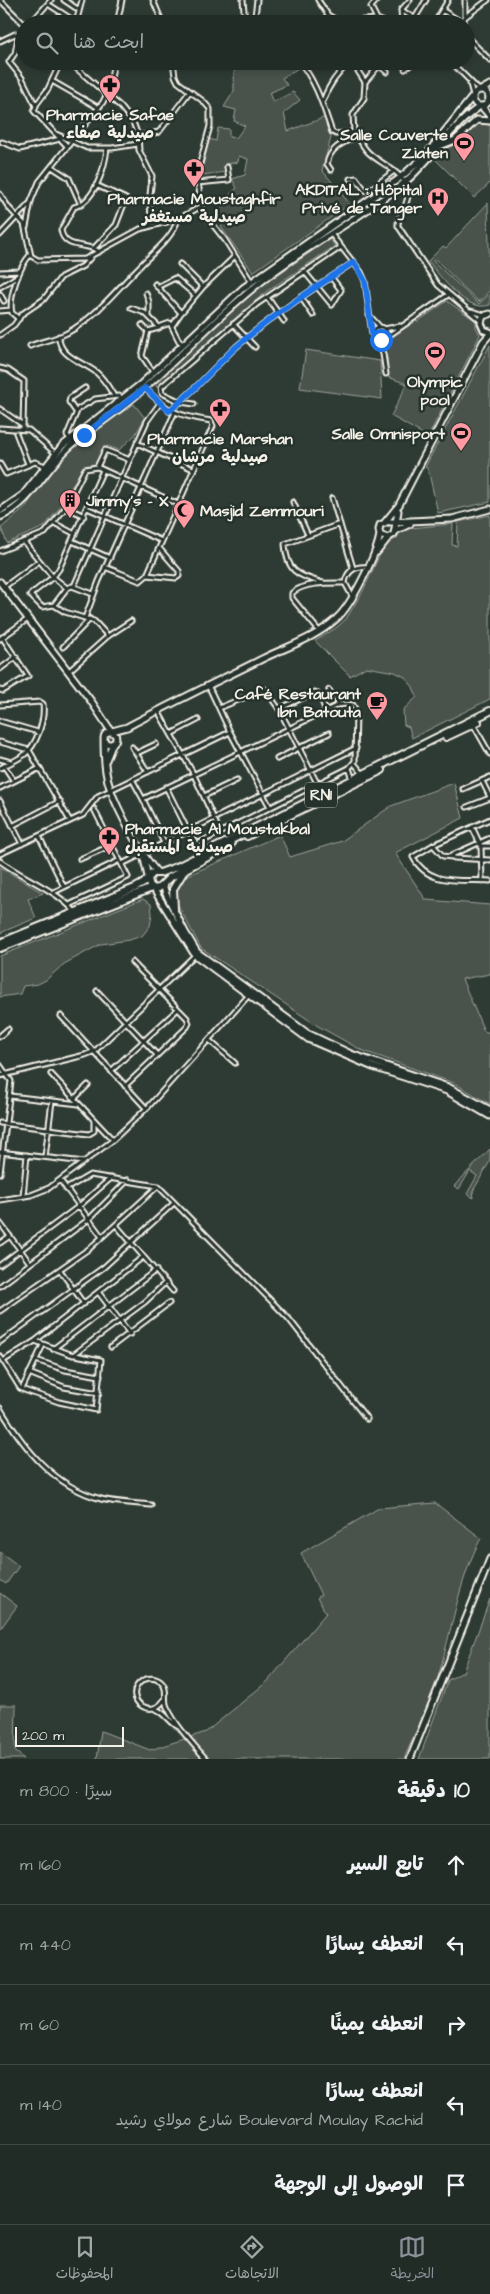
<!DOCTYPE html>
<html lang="ar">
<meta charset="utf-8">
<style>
body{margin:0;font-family:"Architects Daughter","Playpen Sans Arabic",sans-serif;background:#2e3833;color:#f1f3f6;direction:rtl}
.scale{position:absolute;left:15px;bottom:12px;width:109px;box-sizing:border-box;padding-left:5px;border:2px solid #f4f1e8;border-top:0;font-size:14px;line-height:18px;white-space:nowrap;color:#f4f1e8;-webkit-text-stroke:4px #26332d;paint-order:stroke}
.stop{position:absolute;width:15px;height:15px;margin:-11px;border:4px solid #1a73e8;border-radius:50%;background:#fff}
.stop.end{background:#1a73e8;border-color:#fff;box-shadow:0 1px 5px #0008}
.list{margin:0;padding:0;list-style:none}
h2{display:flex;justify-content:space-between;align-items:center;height:65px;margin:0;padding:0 20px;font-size:21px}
h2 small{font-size:16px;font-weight:400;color:#a2a7a7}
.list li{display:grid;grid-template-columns:32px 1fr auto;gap:15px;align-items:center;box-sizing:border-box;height:80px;padding:0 20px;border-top:1px solid #3f4844}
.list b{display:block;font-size:19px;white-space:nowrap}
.list p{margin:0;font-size:16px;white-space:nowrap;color:#a2a7a7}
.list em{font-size:16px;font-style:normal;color:#a2a7a7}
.icon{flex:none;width:28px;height:28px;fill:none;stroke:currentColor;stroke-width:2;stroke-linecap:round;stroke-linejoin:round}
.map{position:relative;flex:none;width:490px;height:1759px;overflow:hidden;direction:ltr}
.search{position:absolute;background:#222c27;box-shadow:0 2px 8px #0003;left:15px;right:15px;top:15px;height:55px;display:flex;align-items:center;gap:12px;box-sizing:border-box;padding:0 18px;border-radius:28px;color:#a2a7a7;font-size:19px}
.sheet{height:465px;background:#222c27}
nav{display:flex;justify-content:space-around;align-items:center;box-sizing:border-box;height:70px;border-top:1px solid #3f4844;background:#222c27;font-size:14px;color:#a2a7a7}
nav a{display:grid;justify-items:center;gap:2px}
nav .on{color:#8c9099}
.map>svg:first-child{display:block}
.green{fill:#48524c;stroke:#9ea29a}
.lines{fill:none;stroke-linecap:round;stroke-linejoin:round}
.street-casing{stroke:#f4f1e8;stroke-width:7}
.secondary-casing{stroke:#f4f1e8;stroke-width:9}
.primary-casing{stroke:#f4f1e8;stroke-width:9}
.highway-casing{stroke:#f4f1e8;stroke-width:10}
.street{stroke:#26332d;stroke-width:3}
.secondary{stroke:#26332d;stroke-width:5}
.primary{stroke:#26332d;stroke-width:5}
.highway{stroke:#26332d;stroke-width:6}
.route{stroke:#1a73e8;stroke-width:6}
.labels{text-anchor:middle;stroke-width:5;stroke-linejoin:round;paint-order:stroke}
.shield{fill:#26332d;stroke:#b6b8b0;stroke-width:1}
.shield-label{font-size:15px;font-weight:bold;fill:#f4f1e8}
.poi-label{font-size:16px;font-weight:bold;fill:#f4f1e8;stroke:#26332d}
</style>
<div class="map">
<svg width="490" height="1759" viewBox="0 0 490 1759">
<rect width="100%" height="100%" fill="#2e3b34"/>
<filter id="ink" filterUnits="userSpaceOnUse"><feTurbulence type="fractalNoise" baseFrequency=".02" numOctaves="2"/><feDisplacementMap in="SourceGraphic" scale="10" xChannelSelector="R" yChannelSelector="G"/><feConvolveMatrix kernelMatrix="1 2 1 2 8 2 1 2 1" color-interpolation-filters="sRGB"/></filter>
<g filter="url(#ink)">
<path class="green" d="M245 61H294L300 67 282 78 287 85 269 93 273 102 293 92 300 100 284 113 288 131 326 117 331 138 322 170 350 204 253 272 221 227 227 219 224 215 220 218 216 210 232 200 230 194 237 188 232 179 245 175 248 159 239 156 238 162 225 164 227 172 201 175 209 139 216 141 218 128 229 129V137L236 138 245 126 234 121 236 110 224 107 234 91V72Z
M486 123 490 126V183L474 198 435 159 442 151 464 138 478 124Z
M488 203 490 290 479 302 435 259 433 261 479 304 490 293V305C466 313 441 277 428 261L443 246 446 248Z
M330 239 335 246 267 291 157 387 154 384 252 292Z
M447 301 476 321V327L480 335 428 437 391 416 407 384 388 377 387 358 382 344 415 320 417 322Z
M490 345V502L438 513 428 469 425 467Z
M306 350 380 361 382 399 300 388Z
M134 404 145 418 135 435 119 450 107 446 95 464 82 468 61 506 44 527 7 543 1 528 24 509 58 462 88 436Z
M490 515V699L412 738 409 727 404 725 403 710 417 697 413 687 405 677 395 672 366 667 350 676 315 641 336 628 346 619 363 591 382 550 387 544 397 538 401 531 410 528 453 524 452 545 457 546 458 522Z
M454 783 463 818 395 853 426 900 490 905V974L462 979 484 1031 490 1033V1104L454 1083 361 1050 318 1026 201 948 177 903 175 881 280 835 290 857 342 841 391 806Z
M0 867 43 893 28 899 36 918 0 933Z
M143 899 151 904 152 914 150 926 142 936 129 940 101 944 64 964 46 980 38 984 23 986 20 994 0 997V956Z
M490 1149V1161L473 1191 474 1198 467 1194 477 1176 470 1171 459 1189 454 1186Z
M435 1503 481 1538C458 1582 452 1630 438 1677 429 1705 415 1732 404 1759H97L101 1731 150 1750 206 1732 268 1681 326 1613 317 1598 321 1595 301 1553 379 1508Z
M0 1552 19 1566 6 1584 0 1580Z
M0 1593 17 1606 1 1628 0 1627Z
M490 1599V1759H419L448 1680 463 1672Z
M0 1705H16L15 1751 24 1759H0Z"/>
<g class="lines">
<g class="street-casing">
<path id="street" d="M0 0 24 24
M64 0 79 10
M153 0 163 24
M243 0 245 22
M318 0 328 15 340 22 377 19 389 24
M48 4 76 22
M401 10 424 24
M442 10 463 23
M465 17 488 0
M415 18 426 0
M76 23 82 0
M30 24 51 0
M117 24 122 0
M254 24 257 0
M376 24 377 19 371 7 377 0
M402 24 401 10 410 0
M434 24 448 0
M462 24 465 17V0
M24 30 18 38 15 53 9 62 22 78 36 106 34 111 68 147
M466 36 490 60
M0 41 15 34 24 35
M68 61 120 106 133 122 138 136 139 150 152 176 150 195 151 226
M173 61 175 76 178 82 203 101 210 109V126L197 174 202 211 225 240 251 281
M299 61C317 83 323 106 332 132L336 134 355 132C359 138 362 146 368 152 381 165 405 171 408 193 409 206 397 214 398 226L438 285 481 321
M374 61 387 72
M450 61 479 90
M352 62 365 82
M405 69 416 61
M52 81 99 108
M470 84 473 95
M323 101C329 84 338 72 352 61
M36 105 48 89 61 61
M354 132 353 115 364 98 365 82 383 61
M56 134 87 148H112L138 144
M138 136 159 132 190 91
M2 142 20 149 60 139
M52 167 69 178 81 205
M331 170 327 164C330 147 343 143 358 136
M350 179 356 178 365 190 368 191 394 171
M197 183 229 180 227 167
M0 194 9 208 24 224 31 256 38 260 85 259 140 229 178 219 200 207
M26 227 31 201 39 182 103 102 109 89 114 61
M331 234 361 272 365 281 372 334
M0 235 31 202
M94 248 116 225 126 199 96 185
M99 252C89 242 64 251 61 230L74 207C95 202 105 167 107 148
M180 264 203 287
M304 271 332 305 341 290 331 277
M0 272 19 271
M155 284 181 313 172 326
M0 287 18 276
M157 287 175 278 195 295
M146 293 149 302V316
M0 294 4 301
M267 297 284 321
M301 297 313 315
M131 308 145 313 159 327 170 323 179 341 183 344
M0 311 11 310
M471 311 485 315
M181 313 203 287 235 256
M369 315 380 327
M19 319 12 313C8 297 20 266 30 255
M233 324 255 347
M142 325 148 331 142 356 153 372
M373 334a7 7 0 1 1 14 0a7 7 0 1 1-14 0Z
M384 329 400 326
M148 331 159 328
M0 335 14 325 22 314 44 299 61 277 83 266 91 257
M59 336C58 357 84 362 97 373 105 380 109 388 114 396
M385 338 448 295
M378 341 383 354 386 374
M30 346C42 341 56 339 67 333 96 317 117 289 140 266 154 251 172 239 178 219
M0 368 8 370 24 381 23 428
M194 404 181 402 162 393 161 387 257 304 341 247
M0 409 23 425
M169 411C194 392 213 368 236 347 273 315 313 289 354 262
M76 412 69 402 70 398 85 388
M0 428 29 430 55 453
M16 433 28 464
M70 439 67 435 78 409 95 399 119 396 123 399
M137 443 193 469
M0 464 6 474 35 462 45 466
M97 467 105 450 130 460
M332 498 353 568
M293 502 308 535
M66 507 84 516
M87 508 162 541
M54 523 75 534
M72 541 110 558
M24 542 53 577 67 588
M0 551 45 533 66 507 85 469 97 467 178 504
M105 567 140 581 147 575 213 426 211 421C179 416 167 412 145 388
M147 575 176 578 179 576V571L159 548
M323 583C298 575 287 573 285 544L340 524
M74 586 147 421 160 403
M4 587 39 561
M93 594 72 586 67 588 54 605 65 612 94 621 108 636
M352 596 345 583C347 570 356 566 368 567
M54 605 42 607 30 595 53 577 59 569 103 470
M85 618 99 581 174 414
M319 631 292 598V593C304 582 329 583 345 583
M0 639 28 619
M63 647 90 619
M0 669 16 657
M69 671 108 636 131 621
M208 685 230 732 270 807
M0 690 3 691 28 676 2 637
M329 690 339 704
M0 705 40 702 43 704C45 720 37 745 24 755 17 760 8 764 0 768
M219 708 265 689 279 709
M158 711 193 773 220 832
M0 721 38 732
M473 724 490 754
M171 734 198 720
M0 742 29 750 70 821
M132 747 148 772
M137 753 156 744
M0 759 11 762
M277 759 329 733
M354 763 363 774
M4 766 14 781
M132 779 143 799 338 705 346 704 353 705 356 711 355 761 349 768 353 780
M482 781 490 797
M317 783 279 709 315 692 320 696 326 711
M166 787 188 831 197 844 349 768
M0 788 40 768
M463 789 490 777
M204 796 237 780
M143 799 164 843
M0 801 22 844
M467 807 490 798
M490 819 433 845 413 857C429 887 462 879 490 881
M12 826 60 801
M472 827 481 846 482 881
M39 836 64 887
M490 838 452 855 454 858 490 860
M433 845 443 856 452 857
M481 846H490
M0 854 83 815 98 796 230 732
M80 859 112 845
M0 861C24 879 57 890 75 912
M122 864 356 748
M54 892 120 860
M69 905 128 877 94 809
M97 991 157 1055
M61 1016 146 1108
M0 1036 8 1029
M209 1040 235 1063
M0 1065 11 1081 0 1173
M111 1071 178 1009
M51 1074 113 1140
M0 1076 85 1055 95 1051 195 955
M125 1086 187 1027 189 1023 187 1018 132 962
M10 1096 79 1104
M74 1099 88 1085
M0 1123 89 1134 94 1131V1120
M0 1152 84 1162
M45 1157 52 1101
M60 1180 102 1237
M66 1189 90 1175 158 1186 289 1319 367 1419
M23 1196 27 1155
M0 1200 31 1195 49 1188 113 1140 149 1106 249 995
M0 1223 30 1263
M116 1225 173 1291
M0 1243 10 1236
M0 1265 79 1206 111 1178
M60 1270 84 1304
M0 1286 89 1219 128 1180
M99 1293 130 1334
M0 1311 90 1248 158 1186
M0 1342 104 1267 174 1203
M111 1347 169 1303
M53 1349 156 1270
M73 1355 145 1302 166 1282
M0 1356 20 1388 24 1390 59 1402 96 1410 101 1360 70 1354 35 1341
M36 1360 65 1370 100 1376
M3 1361 35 1341 143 1257
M29 1373 64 1387 99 1393
M22 1389 43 1345
M0 1408C24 1448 53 1486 101 1499 117 1503 135 1503 151 1505
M164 1700C152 1719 127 1702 137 1686 143 1677 154 1676 161 1682 169 1689 163 1699 167 1707 176 1726 192 1743 206 1759
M155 1709C166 1712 169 1723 179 1727"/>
</g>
<g class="secondary-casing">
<path id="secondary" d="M489 99 490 102
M482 107 490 116
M490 314 483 316 481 323 484 330 490 332
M385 522 399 505 483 342 490 334
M387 522 380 525 379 530 380 535 388 538 394 534 398 511
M390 522 452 519 490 509
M395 531 410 524
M377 552 388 538
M0 582 91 701 111 731
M112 731 127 727C172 703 218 681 264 658 289 646 316 638 337 618 351 606 378 552 380 534
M104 738a6 6 0 1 1 12 0a6 6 0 1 1-12 0Z
M104 738C104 750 104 764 107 777 111 799 142 857 158 873
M106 760 113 743
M144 859 148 877
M410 1759 490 1559"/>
</g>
<g class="primary-casing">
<path id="primary" d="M473 98a8 8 0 1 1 16 0a8 8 0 1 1-16 0Z
M481 90 490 85
M440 146 455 140 477 120 490 121
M0 511 23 495 62 446 141 384 243 288 400 178 425 156 473 96
M0 517C33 503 46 465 74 443 93 427 115 414 134 397 176 362 213 320 257 285 303 247 359 220 405 182 432 159 450 127 479 107
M163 884 166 894 185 932 197 952 307 1033 351 1054 448 1087 490 1110
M153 888 195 955 308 1039 373 1067 447 1091 490 1116"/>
</g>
<g class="highway-casing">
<path id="highway" d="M446 737 478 722
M247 836 382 770
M148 879 150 886 154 889 159 888 169 878 231 844
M174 909 173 889 184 871
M0 943 135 888 144 883 153 873H160L179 866 490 711
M0 948 152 888"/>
</g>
<use href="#street" class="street"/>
<use href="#secondary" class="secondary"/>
<use href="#primary" class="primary"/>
<use href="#highway" class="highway"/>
</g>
</g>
<g class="lines" filter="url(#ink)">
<path class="route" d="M84 435 145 388 169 411C194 392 213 368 236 347 273 315 313 289 354 262L365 281 372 334 376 340H381"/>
</g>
<defs>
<g id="pharmacy-pin" transform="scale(1.125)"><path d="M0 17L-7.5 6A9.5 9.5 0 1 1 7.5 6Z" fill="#ff9aa2" stroke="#26332d"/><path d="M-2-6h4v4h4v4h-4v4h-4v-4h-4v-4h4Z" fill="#111"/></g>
<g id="stadium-pin" transform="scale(1.125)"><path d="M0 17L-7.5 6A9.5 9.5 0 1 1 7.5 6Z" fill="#ff9aa2" stroke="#26332d"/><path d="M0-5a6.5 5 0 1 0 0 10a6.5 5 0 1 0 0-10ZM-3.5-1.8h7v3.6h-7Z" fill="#111"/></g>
<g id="hospital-pin" transform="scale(1.125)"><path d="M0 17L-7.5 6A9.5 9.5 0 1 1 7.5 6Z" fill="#ff9aa2" stroke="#26332d"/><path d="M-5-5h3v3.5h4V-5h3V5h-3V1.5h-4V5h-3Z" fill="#111"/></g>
<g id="building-pin" transform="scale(1.125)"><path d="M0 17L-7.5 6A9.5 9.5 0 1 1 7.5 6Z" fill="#ff9aa2" stroke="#26332d"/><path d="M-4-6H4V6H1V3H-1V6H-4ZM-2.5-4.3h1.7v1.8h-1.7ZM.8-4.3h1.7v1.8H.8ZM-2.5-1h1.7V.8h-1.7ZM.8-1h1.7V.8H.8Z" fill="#111"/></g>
<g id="mosque-pin" transform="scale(1.125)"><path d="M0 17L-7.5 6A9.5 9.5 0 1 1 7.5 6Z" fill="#ff9aa2" stroke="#26332d"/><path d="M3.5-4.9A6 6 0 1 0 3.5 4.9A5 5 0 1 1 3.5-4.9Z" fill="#111"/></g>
<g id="cafe-pin" transform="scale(1.125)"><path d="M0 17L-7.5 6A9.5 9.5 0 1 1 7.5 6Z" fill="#ff9aa2" stroke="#26332d"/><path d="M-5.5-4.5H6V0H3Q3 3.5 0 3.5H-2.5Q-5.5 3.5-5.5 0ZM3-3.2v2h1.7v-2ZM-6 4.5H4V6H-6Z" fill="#111"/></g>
</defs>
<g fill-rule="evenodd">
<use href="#pharmacy-pin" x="110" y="85"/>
<use href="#stadium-pin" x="464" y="143"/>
<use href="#pharmacy-pin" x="194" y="169"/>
<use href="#hospital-pin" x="438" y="198"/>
<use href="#stadium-pin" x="435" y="352"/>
<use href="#pharmacy-pin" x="220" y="409"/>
<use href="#stadium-pin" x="461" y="433"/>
<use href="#building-pin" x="70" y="500"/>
<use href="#mosque-pin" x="184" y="510"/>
<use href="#cafe-pin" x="377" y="702"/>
<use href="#pharmacy-pin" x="109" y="837"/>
</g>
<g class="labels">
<rect class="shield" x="305" y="782.5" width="32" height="25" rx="4"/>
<g class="shield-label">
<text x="321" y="800">RN1</text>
</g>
<g class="poi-label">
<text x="110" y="120">Pharmacie Safae<tspan x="110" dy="18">صيدلية صفاء</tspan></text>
<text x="448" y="140" text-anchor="end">Salle Couverte<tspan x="448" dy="18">Ziaten</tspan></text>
<text x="422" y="195" text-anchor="end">AKDITAL : Hôpital<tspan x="422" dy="18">Privé de Tanger</tspan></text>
<text x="194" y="204">Pharmacie Moustaghfir<tspan x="194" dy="18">صيدلية مستغفر</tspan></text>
<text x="435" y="387">Olympic<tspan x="435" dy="18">pool</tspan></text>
<text x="445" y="439" text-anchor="end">Salle Omnisport</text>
<text x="220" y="444">Pharmacie Marshan<tspan x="220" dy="18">صيدلية مرشان</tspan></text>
<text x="86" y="506" text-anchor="start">Jimmy's - X</text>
<text x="200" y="516" text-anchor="start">Masjid Zemmouri</text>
<text x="361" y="699" text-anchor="end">Café Restaurant<tspan x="361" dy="18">Ibn Batouta</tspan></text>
<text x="125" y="834" text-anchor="start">Pharmacie Al Moustakbal<tspan x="125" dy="18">صيدلية المستقبل</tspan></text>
</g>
</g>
</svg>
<div class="scale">200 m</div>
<div class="stop" style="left:381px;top:340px"></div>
<div class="stop end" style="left:84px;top:435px"></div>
<div class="search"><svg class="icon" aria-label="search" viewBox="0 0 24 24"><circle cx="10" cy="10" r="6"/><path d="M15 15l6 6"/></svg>ابحث هنا</div>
</div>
<section class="sheet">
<h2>10 دقيقة<small>سيرًا · 800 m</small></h2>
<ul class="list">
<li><svg class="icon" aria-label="ahead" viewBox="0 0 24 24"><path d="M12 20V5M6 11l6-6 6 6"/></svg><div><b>تابع السير</b></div><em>160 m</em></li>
<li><svg class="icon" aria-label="left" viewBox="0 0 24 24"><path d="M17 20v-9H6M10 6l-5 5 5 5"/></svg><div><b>انعطف يسارًا</b></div><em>440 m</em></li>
<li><svg class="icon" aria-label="right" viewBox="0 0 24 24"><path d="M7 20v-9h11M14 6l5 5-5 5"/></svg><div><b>انعطف يمينًا</b></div><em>60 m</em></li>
<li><svg class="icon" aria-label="left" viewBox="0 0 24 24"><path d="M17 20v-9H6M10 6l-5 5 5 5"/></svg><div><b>انعطف يسارًا</b><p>Boulevard Moulay Rachid شارع مولاي رشيد</p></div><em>140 m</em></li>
<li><svg class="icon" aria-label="arrive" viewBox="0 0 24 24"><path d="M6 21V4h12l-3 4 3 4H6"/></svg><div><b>الوصول إلى الوجهة</b></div></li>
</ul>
</section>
<nav>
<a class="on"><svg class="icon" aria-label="map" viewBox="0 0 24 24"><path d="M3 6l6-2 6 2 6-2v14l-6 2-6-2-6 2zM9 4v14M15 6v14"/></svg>الخريطة</a>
<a><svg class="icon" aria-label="directions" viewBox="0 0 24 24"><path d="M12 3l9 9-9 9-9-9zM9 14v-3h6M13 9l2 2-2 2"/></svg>الاتجاهات</a>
<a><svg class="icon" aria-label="saved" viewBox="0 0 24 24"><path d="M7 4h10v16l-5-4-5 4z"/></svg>المحفوظات</a>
</nav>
